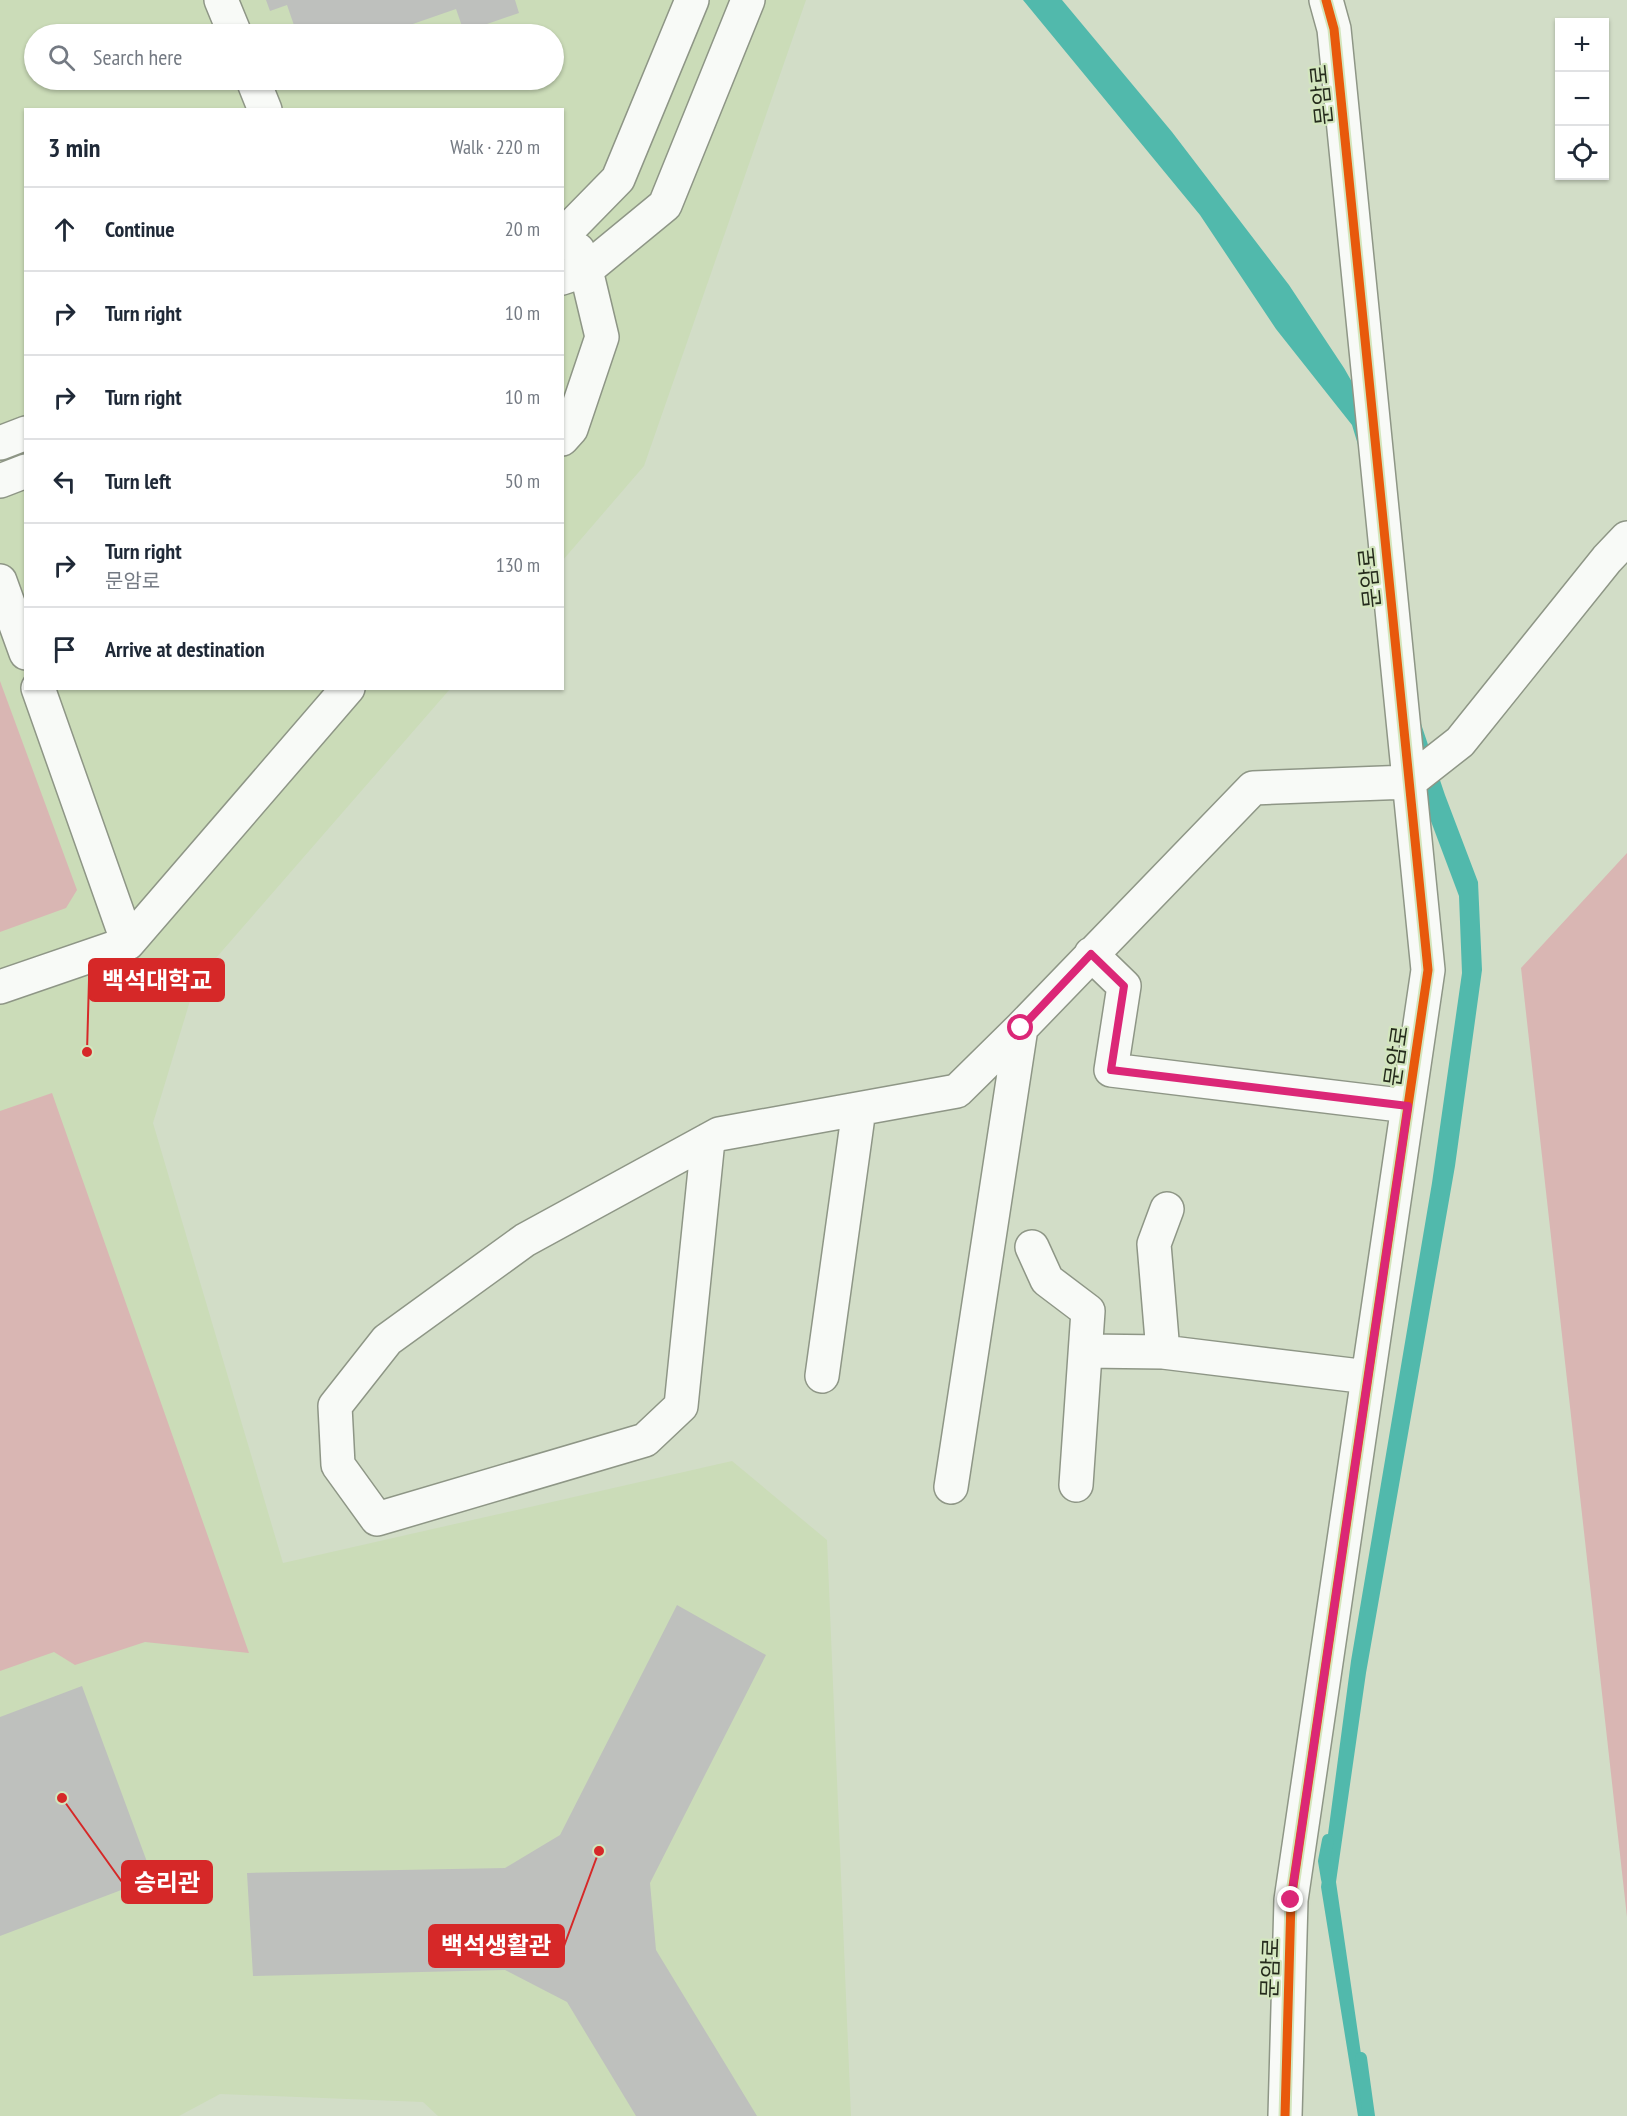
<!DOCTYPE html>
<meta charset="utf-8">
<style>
body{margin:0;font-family:"PT Sans Narrow","Noto Sans KR",sans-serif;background:#f2f2f3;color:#1f2937}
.controls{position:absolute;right:18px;top:18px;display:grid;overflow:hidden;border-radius:0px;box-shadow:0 2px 4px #0004}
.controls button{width:54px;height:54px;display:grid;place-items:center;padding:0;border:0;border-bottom:2px solid #e0e1e3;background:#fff;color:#1f2937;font:30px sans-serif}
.stop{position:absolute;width:18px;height:18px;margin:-14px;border:4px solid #db2777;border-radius:50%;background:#fff}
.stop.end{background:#db2777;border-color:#fff;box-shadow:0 2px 6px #0008}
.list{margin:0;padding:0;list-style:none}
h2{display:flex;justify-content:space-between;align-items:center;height:78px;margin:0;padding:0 24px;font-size:26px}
h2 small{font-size:20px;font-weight:400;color:#747a83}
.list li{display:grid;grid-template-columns:39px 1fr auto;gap:18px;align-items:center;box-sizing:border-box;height:84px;padding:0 24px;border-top:2px solid #e0e1e3}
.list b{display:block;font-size:22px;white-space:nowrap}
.list p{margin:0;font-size:20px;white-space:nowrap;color:#747a83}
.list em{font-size:20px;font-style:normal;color:#747a83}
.icon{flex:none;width:33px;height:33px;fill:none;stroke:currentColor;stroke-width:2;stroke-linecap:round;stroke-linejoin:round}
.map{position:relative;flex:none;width:1627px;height:2116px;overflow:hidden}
.search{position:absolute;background:#fff;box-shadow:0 2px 4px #0004;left:24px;top:24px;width:540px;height:66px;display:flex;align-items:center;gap:15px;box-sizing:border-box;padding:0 21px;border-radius:33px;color:#747a83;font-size:22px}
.panel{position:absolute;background:#fff;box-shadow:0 2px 4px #0004;left:24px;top:108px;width:540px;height:582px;border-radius:0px}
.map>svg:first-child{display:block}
.built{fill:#cbdcb8;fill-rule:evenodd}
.green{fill:#d9b6b3}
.water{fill:#51b9ac}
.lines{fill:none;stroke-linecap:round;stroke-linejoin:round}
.stream{stroke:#51b9ac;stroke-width:12}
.building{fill:#bec0bd}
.minor-casing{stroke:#8e9686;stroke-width:36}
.minor{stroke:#f8faf7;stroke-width:33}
.cycleway-casing{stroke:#d3e6be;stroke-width:13}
.cycleway{stroke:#e8590c;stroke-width:9}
.route{stroke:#db2777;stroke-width:8}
.labels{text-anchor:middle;stroke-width:4.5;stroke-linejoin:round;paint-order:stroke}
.street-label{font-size:22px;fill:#252b1c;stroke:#d3e6be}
.leader{fill:none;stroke:#d62828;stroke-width:2}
.callout-dot{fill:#d62828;stroke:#d3e6be;stroke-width:2}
.callout{fill:#d62828;stroke:#d62828;stroke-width:2}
.callout-label{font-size:24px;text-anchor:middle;font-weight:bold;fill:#fff}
</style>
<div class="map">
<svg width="1627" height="2116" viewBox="0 0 1627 2116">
<rect width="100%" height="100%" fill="#d2ddc7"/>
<path class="built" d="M0 0H806L644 466 563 560 562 110H26V688L450 689 196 981 153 1123 283 1563 732 1461 827 1540 851 2116H438L423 2102 220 2094 179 2116H0ZM34 34H554V80H34Z"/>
<path class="green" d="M0 681 77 890 66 908 0 932Z
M1627 853V1917L1521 968Z
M52 1093 249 1653 145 1642 75 1665 54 1652 0 1671V1111Z"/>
<path class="water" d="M1023 0H1062L1172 132 1289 285 1344 368 1377 426 1401 532 1417 712 1445 795 1478 882 1482 970 1455 1166 1366 1673 1336 1882 1370 2116H1358L1321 1887 1351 1661 1432 1183 1462 973 1459 896 1423 800 1381 521 1352 425 1276 329 1200 215Z"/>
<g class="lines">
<path class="stream" d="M1327 1879 1324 1861 1328 1840
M1361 2058 1369 2116"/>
</g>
<path class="building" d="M266 0H515L519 13 464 32 456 9 384 34H297L287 5 270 11Z
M677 1605 766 1655 650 1883 656 1950 757 2116H636L567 2002 505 1970 253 1976 247 1873 505 1868 560 1835Z
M82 1686 153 1878 0 1936V1717Z"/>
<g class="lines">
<g class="minor-casing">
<path id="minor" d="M221 0 235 34
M253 80 265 110
M562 232 569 229 618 179 692 0
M562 278 586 270 665 205 748 0
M562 439 571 429 602 337 586 270 578 250
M0 443 26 433
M0 481 26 471
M0 581 26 653
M38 688 128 943
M1091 954 1124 986 1111 1070 1408 1106
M0 987 128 943 348 688
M708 1140 681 1406 645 1440 377 1519 338 1465 335 1406 387 1340 525 1240 719 1134 957 1091 1021 1028 1253 788 1409 782 1460 742 1607 559 1627 538
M1032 1247 1047 1280 1088 1311 1076 1485
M1087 1351 1163 1352 1368 1377
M1163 1352 1154 1244 1167 1209
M822 1376 859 1109
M951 1487 1021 1028
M1285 2116 1291 1900 1428 970 1334 29 1326 0"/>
</g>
<use href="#minor" class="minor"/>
<g class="cycleway-casing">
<path id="cycleway" d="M1285 2116 1291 1900 1428 970 1334 29 1326 0"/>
</g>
<use href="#cycleway" class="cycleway"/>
</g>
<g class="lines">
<path class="route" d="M1021 1028 1091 954 1124 986 1111 1070 1408 1106 1291 1900"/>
</g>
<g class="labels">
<g class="street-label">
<text transform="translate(1321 95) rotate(-96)" y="8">문암로</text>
<text transform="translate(1369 578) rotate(-96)" y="8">문암로</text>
<text transform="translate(1396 1056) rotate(-82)" y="8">문암로</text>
<text transform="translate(1270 1968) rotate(-88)" y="8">문암로</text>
</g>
</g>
<path class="leader" d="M87 1052L89 980M62 1798L122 1882M599 1851L564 1946"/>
<g class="callout-dot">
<circle cx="87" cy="1052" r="6"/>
<circle cx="62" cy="1798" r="6"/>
<circle cx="599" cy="1851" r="6"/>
</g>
<g class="callout">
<rect x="89" y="959" width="135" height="42" rx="6"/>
<rect x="122" y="1861" width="90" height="42" rx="6"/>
<rect x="429" y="1925" width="135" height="42" rx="6"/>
</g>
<g class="callout-label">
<text x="157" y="989">백석대학교</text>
<text x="167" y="1891">승리관</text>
<text x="496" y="1954">백석생활관</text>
</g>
</svg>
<div class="controls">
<button>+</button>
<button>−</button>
<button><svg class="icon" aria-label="locate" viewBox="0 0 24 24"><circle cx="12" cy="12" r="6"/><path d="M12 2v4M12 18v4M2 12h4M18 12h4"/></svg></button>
</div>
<div class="stop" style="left:1021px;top:1028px"></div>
<div class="stop end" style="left:1291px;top:1900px"></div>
<div class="search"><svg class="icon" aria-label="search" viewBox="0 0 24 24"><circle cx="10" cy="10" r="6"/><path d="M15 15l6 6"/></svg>Search here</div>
<section class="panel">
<h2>3 min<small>Walk · 220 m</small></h2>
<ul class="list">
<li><svg class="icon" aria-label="ahead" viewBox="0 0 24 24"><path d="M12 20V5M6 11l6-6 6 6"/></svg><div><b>Continue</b></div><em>20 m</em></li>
<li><svg class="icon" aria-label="right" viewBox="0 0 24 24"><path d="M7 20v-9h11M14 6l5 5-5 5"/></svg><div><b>Turn right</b></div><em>10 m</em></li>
<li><svg class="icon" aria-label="right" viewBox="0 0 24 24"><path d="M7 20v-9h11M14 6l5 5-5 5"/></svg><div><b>Turn right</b></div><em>10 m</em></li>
<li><svg class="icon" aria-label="left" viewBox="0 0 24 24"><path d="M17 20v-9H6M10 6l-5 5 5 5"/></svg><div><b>Turn left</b></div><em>50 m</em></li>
<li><svg class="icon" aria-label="right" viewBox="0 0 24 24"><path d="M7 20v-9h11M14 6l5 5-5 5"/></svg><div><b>Turn right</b><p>문암로</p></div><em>130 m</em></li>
<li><svg class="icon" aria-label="arrive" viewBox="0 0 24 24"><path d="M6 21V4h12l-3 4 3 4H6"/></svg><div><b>Arrive at destination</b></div></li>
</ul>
</section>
</div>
